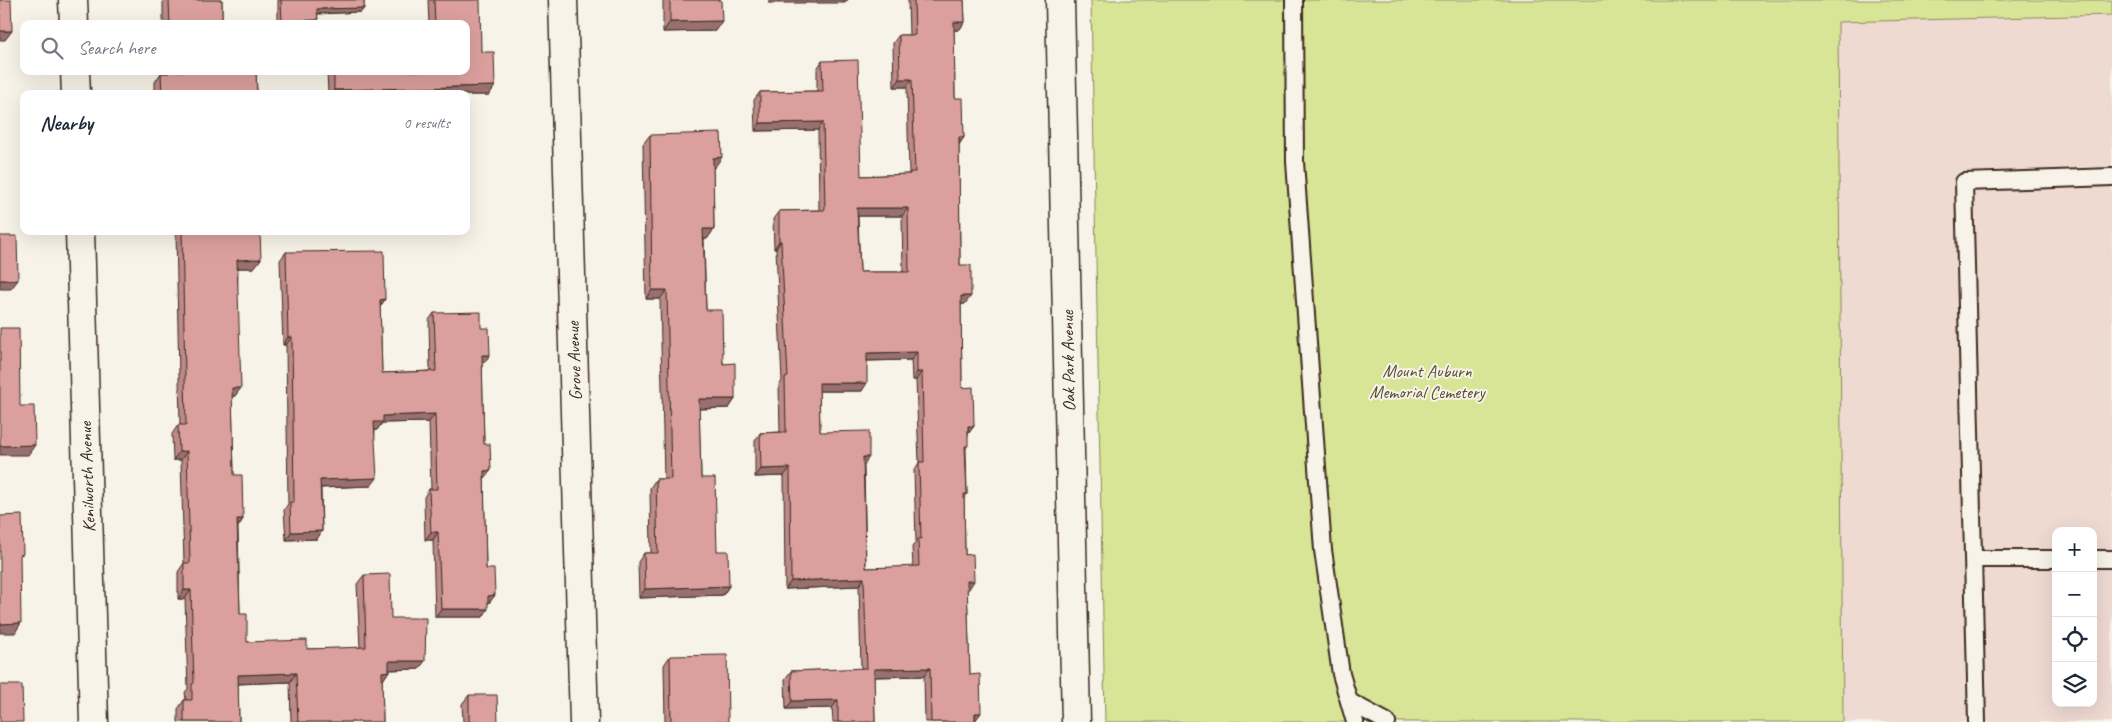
<!DOCTYPE html>
<meta charset="utf-8">
<style>
body{margin:0;font-family:Caveat,sans-serif;background:#f6f6f7;color:#1f2937}
.controls{position:absolute;right:15px;bottom:15px;display:grid;overflow:hidden;border-radius:10px;box-shadow:0 5px 20px #0002}
.controls button{width:45px;height:45px;display:grid;place-items:center;padding:0;border:0;border-bottom:1px solid #e0e1e3;background:#fff;color:#1f2937;font:25px sans-serif}
.list{margin:0;padding:0;list-style:none}
h2{display:flex;justify-content:space-between;align-items:center;height:65px;margin:0;padding:0 20px;font-size:21px}
h2 small{font-size:16px;font-weight:400;color:#747a83}
.icon{flex:none;width:28px;height:28px;fill:none;stroke:currentColor;stroke-width:2;stroke-linecap:round;stroke-linejoin:round}
.map{position:relative;flex:none;width:2112px;height:722px;overflow:hidden}
.search{position:absolute;background:#fff;box-shadow:0 5px 20px #0002;left:20px;top:20px;width:450px;height:55px;display:flex;align-items:center;gap:12px;box-sizing:border-box;padding:0 18px;border-radius:10px;color:#747a83;font-size:19px}
.panel{position:absolute;background:#fff;box-shadow:0 5px 20px #0002;left:20px;top:90px;width:450px;height:145px;border-radius:10px}
.map>svg:first-child{display:block}
.built{fill:#efdad2;fill-rule:evenodd}
.green{fill:#d8e496;stroke:#8a875a}
.lines{fill:none;stroke-linecap:round;stroke-linejoin:round}
.service-casing{stroke:#3b2a1e;stroke-width:20}
.minor-casing{stroke:#3b2a1e;stroke-width:31}
.service{stroke:#f7f3e8;stroke-width:16}
.minor{stroke:#f7f3e8;stroke-width:28}
.wall{fill:#bc8a88;stroke:#3b2a1e;fill-rule:evenodd}
.shaded-wall{fill:#99706f;stroke:#3b2a1e}
.building{fill:#dba09e;stroke:#3b2a1e;fill-rule:evenodd}
.labels{text-anchor:middle;stroke-width:4;stroke-linejoin:round;paint-order:stroke}
.street-label{font-size:18px;fill:#3b2a1e;stroke:#f7f3e8}
.park-label{font-size:18px;fill:#5a4f36;stroke:#f7f3e8}
</style>
<div class="map">
<svg width="2112" height="722" viewBox="0 0 2112 722">
<rect width="100%" height="100%" fill="#f7f3e8"/>
<filter id="ink" filterUnits="userSpaceOnUse"><feTurbulence type="fractalNoise" baseFrequency=".02" numOctaves="2"/><feDisplacementMap in="SourceGraphic" scale="10" xChannelSelector="R" yChannelSelector="G"/><feConvolveMatrix kernelMatrix="1 2 1 2 8 2 1 2 1" color-interpolation-filters="sRGB"/></filter>
<g filter="url(#ink)">
<path class="built" d="M2112 15V722H1843L1838 22ZM2056 531H2093V703H2056Z"/>
<path class="green" d="M1091 0H2112V15L1838 22 1843 722H1105Z"/>
<g class="lines">
<g class="service-casing">
<path id="service" d="M1294 0 1295 162 1323 550 1341 674 1355 722
M1973 559H2056
M2093 559H2112
M1350 702 1387 722
M1977 722 1964 182 2112 177"/>
</g>
<g class="minor-casing">
<path id="minor" d="M73 0 74 24
M563 0 584 722
M1060 0 1076 722
M75 71 76 94
M80 231 94 722"/>
</g>
<use href="#service" class="service"/>
<use href="#minor" class="minor"/>
</g>
<path class="wall" d="M163 0H222V24H163Z
M278 0H364V8L361 12 317 14 318 20 315 24H278Z
M428 0H474L481 52 489 95H466V94H328L327 71H466V24H429Z
M663 0H721L715 31 663 32Z
M908 0H964L965 22 959 30H954L955 98 964 137 959 144 960 265 965 304H961L962 388 974 426 968 434 966 450 967 494 964 499 965 555 969 589H967L970 675 975 722H925L924 676 874 677 875 722H833L832 708 786 709 785 679 791 671 861 669 859 586 785 589 784 476 755 477V441L760 433 780 432 779 385 782 381 776 249H774L773 219 779 211 819 210 818 130 755 131 754 100 760 92 817 91V69L822 61 861 176 908 174 909 173 907 87H894L893 43 899 35H909ZM858 216H902L903 272H860ZM911 360 912 380H916L919 463 914 470 916 542 912 547 913 567 866 568 864 465 820 432 819 391H862L867 361Z
M163 71H256L257 94H155V82L161 73H163Z
M650 135 715 167H713L714 229 707 239H704L706 310 735 399 729 408 699 409 701 478 717 551 729 586 723 595 639 598 638 562 644 553H651L650 488 656 479H664L660 299H646L643 144Z
M159 231H260L254 268H238L235 396H232L234 475 243 519 238 527 240 614 247 642 307 649 360 648 357 584 364 575 391 618 419 669 389 670V671L383 680H382L383 722H291L290 682 238 684 239 722H178V709L184 700H186L185 692 188 689 185 599H178V572L184 563 181 460H173L172 434 178 425H180L176 232 159 233Z
M286 252 385 299 380 307 382 373 430 371 429 320 434 313 481 328 485 362H482L484 444 491 470 485 478H484L486 569 495 595 489 603H488L483 617H435L433 540H425L424 497 429 489H431L429 422 382 423 377 430H375L371 486 321 488 322 531 317 539 286 540 284 510 288 504 286 345H283L280 260Z
M670 656 728 722H665L664 665Z
M469 695 498 722H463L462 704Z"/>
<path class="shaded-wall" d="M770 0H848L845 3H768Z
M364 8 361 12 314 14 317 9Z
M318 20 315 24H280L282 21Z
M722 21 715 31 663 32 670 22Z
M954 22H965L959 30H948Z
M0 31H12L5 40H0Z
M900 79H912L907 87H894Z
M495 86 489 95H466V94H332L334 90Z
M823 122 818 130 755 131 760 123Z
M959 137H964L959 145Z
M722 157 715 167H706L713 158Z
M857 208H908L902 216H852Z
M703 229H714L707 239H697Z
M160 231H176V232L159 233Z
M779 241H781L776 249H774Z
M261 259 254 268H231L237 260Z
M0 280H18L11 289H0Z
M652 290H667L660 299H646Z
M961 296H971L965 304H956Z
M385 299 380 307V300Z
M288 337H292L286 345H283Z
M917 352 911 360 861 361 867 353Z
M482 355H490L485 362 476 363Z
M917 372H922L916 380H912Z
M819 383H867L862 391H813Z
M232 388H241L235 396 226 397Z
M699 399H735L729 408 692 409Z
M435 414 429 422 382 423 377 430H369L374 422 383 416Z
M968 426H974L968 434Z
M35 445 28 455H0V446Z
M187 451 181 460H173L179 452Z
M863 457H869L864 465H858Z
M790 468 784 476 755 477 761 469Z
M491 470 485 478H478L484 471Z
M377 478 371 486 315 488 320 480Z
M237 519H243L237 528Z
M322 531 317 539 286 540 291 532Z
M431 532H438L433 540H425Z
M864 578 859 586 785 589 791 581Z
M967 581H974L969 589H961Z
M729 586 723 595 639 598 645 589Z
M184 590H191L185 599H178Z
M495 595 489 603H482L488 596Z
M441 609H488L483 617H435Z
M21 623 15 633H0V624Z
M389 661H425L419 669 383 670Z
M930 668 924 676 868 677 874 669Z
M389 671 383 680H376L382 672Z
M296 673 290 682 232 684 238 675Z
M838 700 832 708 786 709 792 701Z
M975 713H981L975 721Z"/>
<path class="building" d="M0 0H11L12 31H0Z
M169 0H222V24H170Z
M281 0H364V8L317 9 318 20 282 21Z
M434 0H480L481 52H494L495 86 334 90V71H466V24H435Z
M670 0H721L722 21 670 22Z
M914 0H964L965 22H954L955 98H963L964 137H959L960 265H971V296H961L962 388 973 387 974 426H968V446H965L967 494H964L965 555 973 554 974 581H967L970 675 980 674 981 713H975V722H931L930 668 874 669 875 722H838V700L792 701 791 671 867 668 864 578 791 581 790 468 761 469 760 433 786 432 785 377H788L781 241H779V211L824 210 825 208 823 122 760 123V92L823 91 822 61 858 60 861 176 910 174V172H915L912 79H900L899 35H915ZM857 208H908L909 272H860ZM917 352V372H922L924 462H919L921 539H918L919 566 866 568 863 457H869V431L820 432 819 383H867V353Z
M169 71H256L257 94H162L161 73H169Z
M721 133 722 157 713 158 714 229H703L706 310H722L723 364 735 363V399H699L701 478H715L717 551H728L729 586 645 589 644 553H658L656 479H671L667 290H652L650 135Z
M182 231H260L261 259 237 260 241 388H232L234 475H242L243 519H237L240 614H247V642L307 640V649L366 647 364 575 390 574 391 618H426L425 661H389V671L382 672 383 722H298L296 673 238 675 239 722H184V700H192V684L194 683 191 590H184V563H190L187 451 179 452 178 425H186Z
M0 236H17L18 280H0Z
M384 251 385 299 380 300 382 373 436 371 434 313 481 312V328H489L490 355H482L484 444H490L491 470 484 471 486 569H494L495 595 488 596V609H441L438 532H431L429 489H437L435 414 383 416V422H374L377 478 320 480 322 531 291 532 290 502H294L292 337H288L286 252Z
M0 328H19L20 406H34L35 445 0 446Z
M22 515 23 554 20 555 21 623 0 624V516Z
M727 655 728 722H671L670 656Z
M0 685H22L23 722H0Z
M469 695H497L498 722H469Z"/>
</g>
<g class="labels">
<g class="street-label">
<text transform="translate(574 361) rotate(-92)" y="6">Grove Avenue</text>
<text transform="translate(1068 361) rotate(-91)" y="6">Oak Park Avenue</text>
<text transform="translate(87 477) rotate(-92)" y="6">Kenilworth Avenue</text>
</g>
<g class="park-label">
<text x="1427" y="377">Mount Auburn<tspan x="1427" dy="21">Memorial Cemetery</tspan></text>
</g>
</g>
</svg>
<div class="controls">
<button>+</button>
<button>−</button>
<button><svg class="icon" aria-label="locate" viewBox="0 0 24 24"><circle cx="12" cy="12" r="6"/><path d="M12 2v4M12 18v4M2 12h4M18 12h4"/></svg></button>
<button><svg class="icon" aria-label="layers" viewBox="0 0 24 24"><path d="M12 4l9 5-9 5-9-5zM3 14l9 5 9-5"/></svg></button>
</div>
<div class="search"><svg class="icon" aria-label="search" viewBox="0 0 24 24"><circle cx="10" cy="10" r="6"/><path d="M15 15l6 6"/></svg>Search here</div>
<section class="panel">
<h2>Nearby<small>0 results</small></h2>
<ul class="list">
</ul>
</section>
</div>
